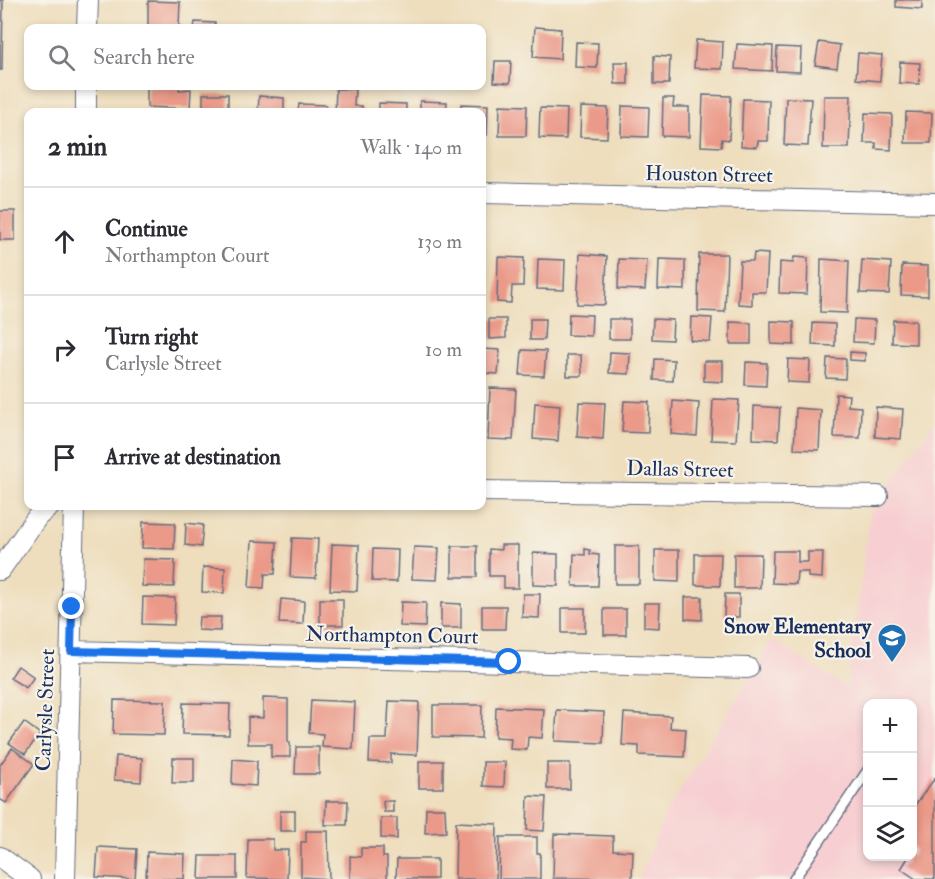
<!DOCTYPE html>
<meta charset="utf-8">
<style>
body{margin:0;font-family:"IM FELL Double Pica",serif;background:#f7f7f7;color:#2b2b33}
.controls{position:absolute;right:18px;bottom:18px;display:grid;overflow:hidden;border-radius:12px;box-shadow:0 3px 9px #0003}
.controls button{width:54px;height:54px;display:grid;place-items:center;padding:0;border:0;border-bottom:2px solid #e1e1e2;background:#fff;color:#2b2b33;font:30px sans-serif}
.stop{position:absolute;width:18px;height:18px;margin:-14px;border:4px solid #1a73e8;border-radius:50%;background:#fff}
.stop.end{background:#1a73e8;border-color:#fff;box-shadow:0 2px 6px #0008}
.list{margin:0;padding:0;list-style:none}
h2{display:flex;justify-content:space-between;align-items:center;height:78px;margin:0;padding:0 24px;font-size:26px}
h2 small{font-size:20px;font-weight:400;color:#7c7c81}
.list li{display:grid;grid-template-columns:39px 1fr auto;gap:18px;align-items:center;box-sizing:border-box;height:108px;padding:0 24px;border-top:2px solid #e1e1e2}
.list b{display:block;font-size:22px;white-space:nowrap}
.list p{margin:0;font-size:20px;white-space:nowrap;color:#7c7c81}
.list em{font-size:20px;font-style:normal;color:#7c7c81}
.icon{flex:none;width:33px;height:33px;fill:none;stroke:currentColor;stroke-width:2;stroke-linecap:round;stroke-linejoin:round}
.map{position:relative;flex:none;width:935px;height:879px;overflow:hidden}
.search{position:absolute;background:#fff;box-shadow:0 3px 9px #0003;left:24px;top:24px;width:462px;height:66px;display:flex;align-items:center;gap:15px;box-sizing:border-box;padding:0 21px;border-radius:12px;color:#7c7c81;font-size:22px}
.panel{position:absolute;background:#fff;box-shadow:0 3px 9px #0003;left:24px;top:108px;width:462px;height:402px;border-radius:12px}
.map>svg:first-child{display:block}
.built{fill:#f7cfd2;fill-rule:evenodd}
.building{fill:#eb9988}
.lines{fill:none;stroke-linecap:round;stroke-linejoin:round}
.service-casing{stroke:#656c7f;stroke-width:12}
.minor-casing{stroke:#656c7f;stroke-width:22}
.service{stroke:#fff;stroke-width:9}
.minor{stroke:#fff;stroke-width:20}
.route{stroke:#1a73e8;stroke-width:8}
.labels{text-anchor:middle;stroke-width:4.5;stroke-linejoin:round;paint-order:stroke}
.street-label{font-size:21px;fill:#1b2f5e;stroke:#f7f3e8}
.poi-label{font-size:21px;font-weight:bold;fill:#1b2f5e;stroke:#f7f3e8;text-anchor:end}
</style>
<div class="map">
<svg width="935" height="879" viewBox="0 0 935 879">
<rect width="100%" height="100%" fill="#f7f3e8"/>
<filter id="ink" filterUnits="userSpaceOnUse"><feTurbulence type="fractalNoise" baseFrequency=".0167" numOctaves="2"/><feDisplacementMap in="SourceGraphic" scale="12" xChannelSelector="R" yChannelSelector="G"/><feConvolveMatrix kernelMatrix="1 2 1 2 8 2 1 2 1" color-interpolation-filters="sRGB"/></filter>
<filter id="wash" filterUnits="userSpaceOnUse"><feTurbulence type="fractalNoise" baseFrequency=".008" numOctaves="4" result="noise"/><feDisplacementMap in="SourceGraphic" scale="24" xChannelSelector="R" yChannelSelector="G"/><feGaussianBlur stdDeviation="1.35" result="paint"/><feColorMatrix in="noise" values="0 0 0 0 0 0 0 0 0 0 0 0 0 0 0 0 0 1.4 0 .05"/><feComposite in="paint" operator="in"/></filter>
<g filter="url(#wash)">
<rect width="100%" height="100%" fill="#eedebd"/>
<path class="built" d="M935 421V879H639L664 817 772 640 847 688 870 513ZM868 704H912V856H868Z"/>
<g id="blocks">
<path class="building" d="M0 0H3L2 70H0Z
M896 0H922V9L896 7Z
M148 1 180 2 179 27H148Z
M195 22 215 23V28H194Z
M535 27 561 29 560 59 533 57Z
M696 40 723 42 722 69 694 68Z
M576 42 598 43 597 68 575 67Z
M819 42 840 45 837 68 815 65Z
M737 44 773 46 772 71 735 69Z
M777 47 801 48 800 72 776 71Z
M858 53 882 55 880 81 856 79Z
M654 56 670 57 669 84H654Z
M495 61H511L510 83 494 82Z
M614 62H628V84H615Z
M900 62 920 63 919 84 899 83Z
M147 86H179V90L191 89 190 109 147 107Z
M336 89H355L354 106H362V112H335Z
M203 94H228V112H203Z
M703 95 731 96 729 140 722 139 721 147 701 146Z
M259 96 284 98V112H258Z
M824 96H851L849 148H823Z
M663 98H674L673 107H689V137L662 136Z
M786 98 811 99 808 146 784 145Z
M743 99 769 100 768 141H758L757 147 741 146Z
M420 101 447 102 446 112H420Z
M379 103 406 104V112H379Z
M299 104 326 105 325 112H298Z
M461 104 488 105 487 135 482 134V112H461Z
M500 105 527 106 526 136H499Z
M622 106 649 107 648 137 621 136Z
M581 107 608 108 607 138 580 137Z
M540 108 567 109 566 139 539 138Z
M906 112 932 113 931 143H905Z
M865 113 892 114 891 150 876 149V143H864Z
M0 211H15V240H0Z
M754 253 768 254 766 292H752V305L738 304 740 261H753Z
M482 254H484V284H482Z
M580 254 607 256 605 305 577 304Z
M699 254H727L725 312 698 311Z
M498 257 524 258 523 286H512L511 303 497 302Z
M794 257 808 258 807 294 779 293 780 262 793 263Z
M538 259 565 260 564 290 537 289Z
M619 259 647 260 645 290 618 289Z
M659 259 685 260V290L658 289Z
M821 259 849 261 847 313 820 312Z
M862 260 891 262 889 294 860 293Z
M902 265 928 266V296L901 295Z
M569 314 592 315 591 336 568 335Z
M691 317 712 318 710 342 690 340Z
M489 319H506V338L489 339Z
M530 319H545L544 340H530Z
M609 319H630V339H609Z
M653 319 673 320 672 340 652 339Z
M854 319 875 320 874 343 853 342Z
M893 320 916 321V344L892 343Z
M771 321 794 322V345L771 344Z
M730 322 751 323V344H730Z
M813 323 835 324V346L812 345Z
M482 349 500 350 498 374 482 373Z
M522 350 546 351 544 376 520 375Z
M610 352 630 353 629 374 609 373Z
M850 352 865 353V361L850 360Z
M567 355H581L582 376H567Z
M827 358 846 359 845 379 826 378Z
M655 359 674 360 673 381 654 380Z
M788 359 810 360 809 383 787 382Z
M704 361H723V382L704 381Z
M746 362 767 363 766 386 745 385Z
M490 388 516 389 513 440 488 439Z
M836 394 849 395 848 406 861 407 860 438 834 437Z
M713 399 739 400 736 441 711 440Z
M624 401 649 402 648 433 622 432Z
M673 401 699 403 697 436 671 434Z
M579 402 605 403 603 439 577 437Z
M535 403 560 405 558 441 533 439Z
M754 406 780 408 778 440 753 439Z
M876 407 903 409 901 439 875 437Z
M796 408 821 410 819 450 794 449Z
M143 522 175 523 174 549 142 548Z
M186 523 203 525 201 547 185 545Z
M292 538 318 539 316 578 290 577Z
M252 541 277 542 275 574H265L264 588 249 587Z
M332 544 359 545 357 591 330 590Z
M501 545H518V588H504V576H489V549L501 550Z
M452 546H477V577H452Z
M615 546H639V584H615Z
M414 547 439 548 437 580 412 579Z
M373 549 398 550 397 582 372 581Z
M585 549 590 550V554L599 555 598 586H573L574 554 585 555Z
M655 550H679V582L655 581Z
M773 551H798V562H808V552H823L822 578 808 577V572H797L796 584 772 583Z
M533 553 558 554V586L533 585Z
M695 554H721L720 586 695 585Z
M734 554H761L760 588H734Z
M143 559 175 560 174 587 142 586Z
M203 567 225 568 224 593 202 592Z
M523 594H540L539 618 522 617Z
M725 594H739V617H724Z
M143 597 175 598 174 625 142 624Z
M685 597H702V620L685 619Z
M281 599 304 601 303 624 279 623Z
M320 599H343V625H320Z
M401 602 426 603 425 627 400 626Z
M441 603 461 604V628H441Z
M644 603H660L659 628 644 627Z
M482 606H506L505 629H482Z
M562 608H585V633H562Z
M604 609H626V635H604Z
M199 617H221L220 631 198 630Z
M18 666 34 677 26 688 10 678Z
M263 698 288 699V742H290V757H271V744H248V717L263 718Z
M114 700 165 701 164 735 113 734Z
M311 700 355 702 353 749 322 747 323 734 309 733Z
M389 701 419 702 417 755 391 754V763L369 762 370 739H387Z
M183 703 230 704 229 735 182 734Z
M433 705H482L481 738 433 737Z
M496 707 544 709 542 738 528 737 527 750 510 749 511 738 495 737Z
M557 710 604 712 603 743 555 741Z
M624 713 671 716 670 728 686 729 684 757 639 755V746L622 745Z
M24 722 40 734 25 754 9 743Z
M296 747H319V774H295Z
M12 748 34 764 6 803 0 799V765Z
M116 756 142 758 141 782 114 780Z
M173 758H194V783H172Z
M233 759 257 761 256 786 232 784Z
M419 761H443V788H419Z
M483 762H505L504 787 483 786Z
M547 763H570V789H547Z
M935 778V879H916L901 869 909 856H912L915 849 912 847V809Z
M528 796 546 797 544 831 527 830Z
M326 801H348L347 825H325Z
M383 801H393V812H384Z
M426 808H445L446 832 425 833Z
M280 811H295V831H280Z
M381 818H397V839L381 838Z
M456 822 497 824 496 879H455Z
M306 831H328L329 879 301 877V842H306Z
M554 834 613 836V850L633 851 632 879 553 878Z
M500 837H537V853H540V879H499Z
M248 839H273V850H288L287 879 247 878Z
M98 847 137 849 135 879 96 877Z
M361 848H383V857H387V879H350V856L361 857Z
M147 852 185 854 184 879H146Z
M200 856H237V879H199Z
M397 859H437V879H396Z"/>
</g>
</g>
<g filter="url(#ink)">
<use href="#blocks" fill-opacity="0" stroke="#656c7f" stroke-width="1.5"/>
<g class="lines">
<g class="service-casing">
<path id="service" d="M794 879 868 770"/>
</g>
<g class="minor-casing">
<path id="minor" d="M87 28 88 0
M86 112V86
M482 193 935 203
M482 491 878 496
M0 570 38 516 50 506
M71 651 748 668
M0 857 30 879
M65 879 74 506"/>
</g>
<use href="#service" class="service"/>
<use href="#minor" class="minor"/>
</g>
</g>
<g class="lines" filter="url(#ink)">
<path class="route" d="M72 607 71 651 509 662"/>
</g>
<defs>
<g id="school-pin" transform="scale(1.5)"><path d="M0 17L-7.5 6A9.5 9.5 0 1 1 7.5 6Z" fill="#1f6fb2" stroke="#f7f3e8"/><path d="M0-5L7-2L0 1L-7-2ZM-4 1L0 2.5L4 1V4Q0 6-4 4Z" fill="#fff"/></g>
</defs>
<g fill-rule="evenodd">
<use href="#school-pin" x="892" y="638"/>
</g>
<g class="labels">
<g class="street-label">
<text transform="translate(709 174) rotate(1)" y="7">Houston Street</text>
<text transform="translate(680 469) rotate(1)" y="7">Dallas Street</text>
<text transform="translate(392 635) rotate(1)" y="7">Northampton Court</text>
<text transform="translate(45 710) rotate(-88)" y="7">Carlysle Street</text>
</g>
<g class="poi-label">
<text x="871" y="633">Snow Elementary<tspan x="871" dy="24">School</tspan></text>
</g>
</g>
</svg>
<div class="controls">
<button>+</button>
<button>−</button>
<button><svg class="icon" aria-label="layers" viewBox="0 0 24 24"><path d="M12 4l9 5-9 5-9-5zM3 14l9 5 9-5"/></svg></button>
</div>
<div class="stop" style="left:509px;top:662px"></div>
<div class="stop end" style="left:72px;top:607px"></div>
<div class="search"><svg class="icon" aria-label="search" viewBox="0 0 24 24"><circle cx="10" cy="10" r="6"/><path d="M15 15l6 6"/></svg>Search here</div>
<section class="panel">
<h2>2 min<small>Walk · 140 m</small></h2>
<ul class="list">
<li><svg class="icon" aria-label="ahead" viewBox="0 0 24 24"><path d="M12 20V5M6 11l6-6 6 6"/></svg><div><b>Continue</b><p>Northampton Court</p></div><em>130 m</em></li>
<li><svg class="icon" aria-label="right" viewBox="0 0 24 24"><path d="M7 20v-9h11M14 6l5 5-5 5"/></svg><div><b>Turn right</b><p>Carlysle Street</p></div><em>10 m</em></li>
<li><svg class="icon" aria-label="arrive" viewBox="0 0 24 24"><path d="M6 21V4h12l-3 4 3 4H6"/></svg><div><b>Arrive at destination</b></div></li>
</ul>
</section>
</div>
